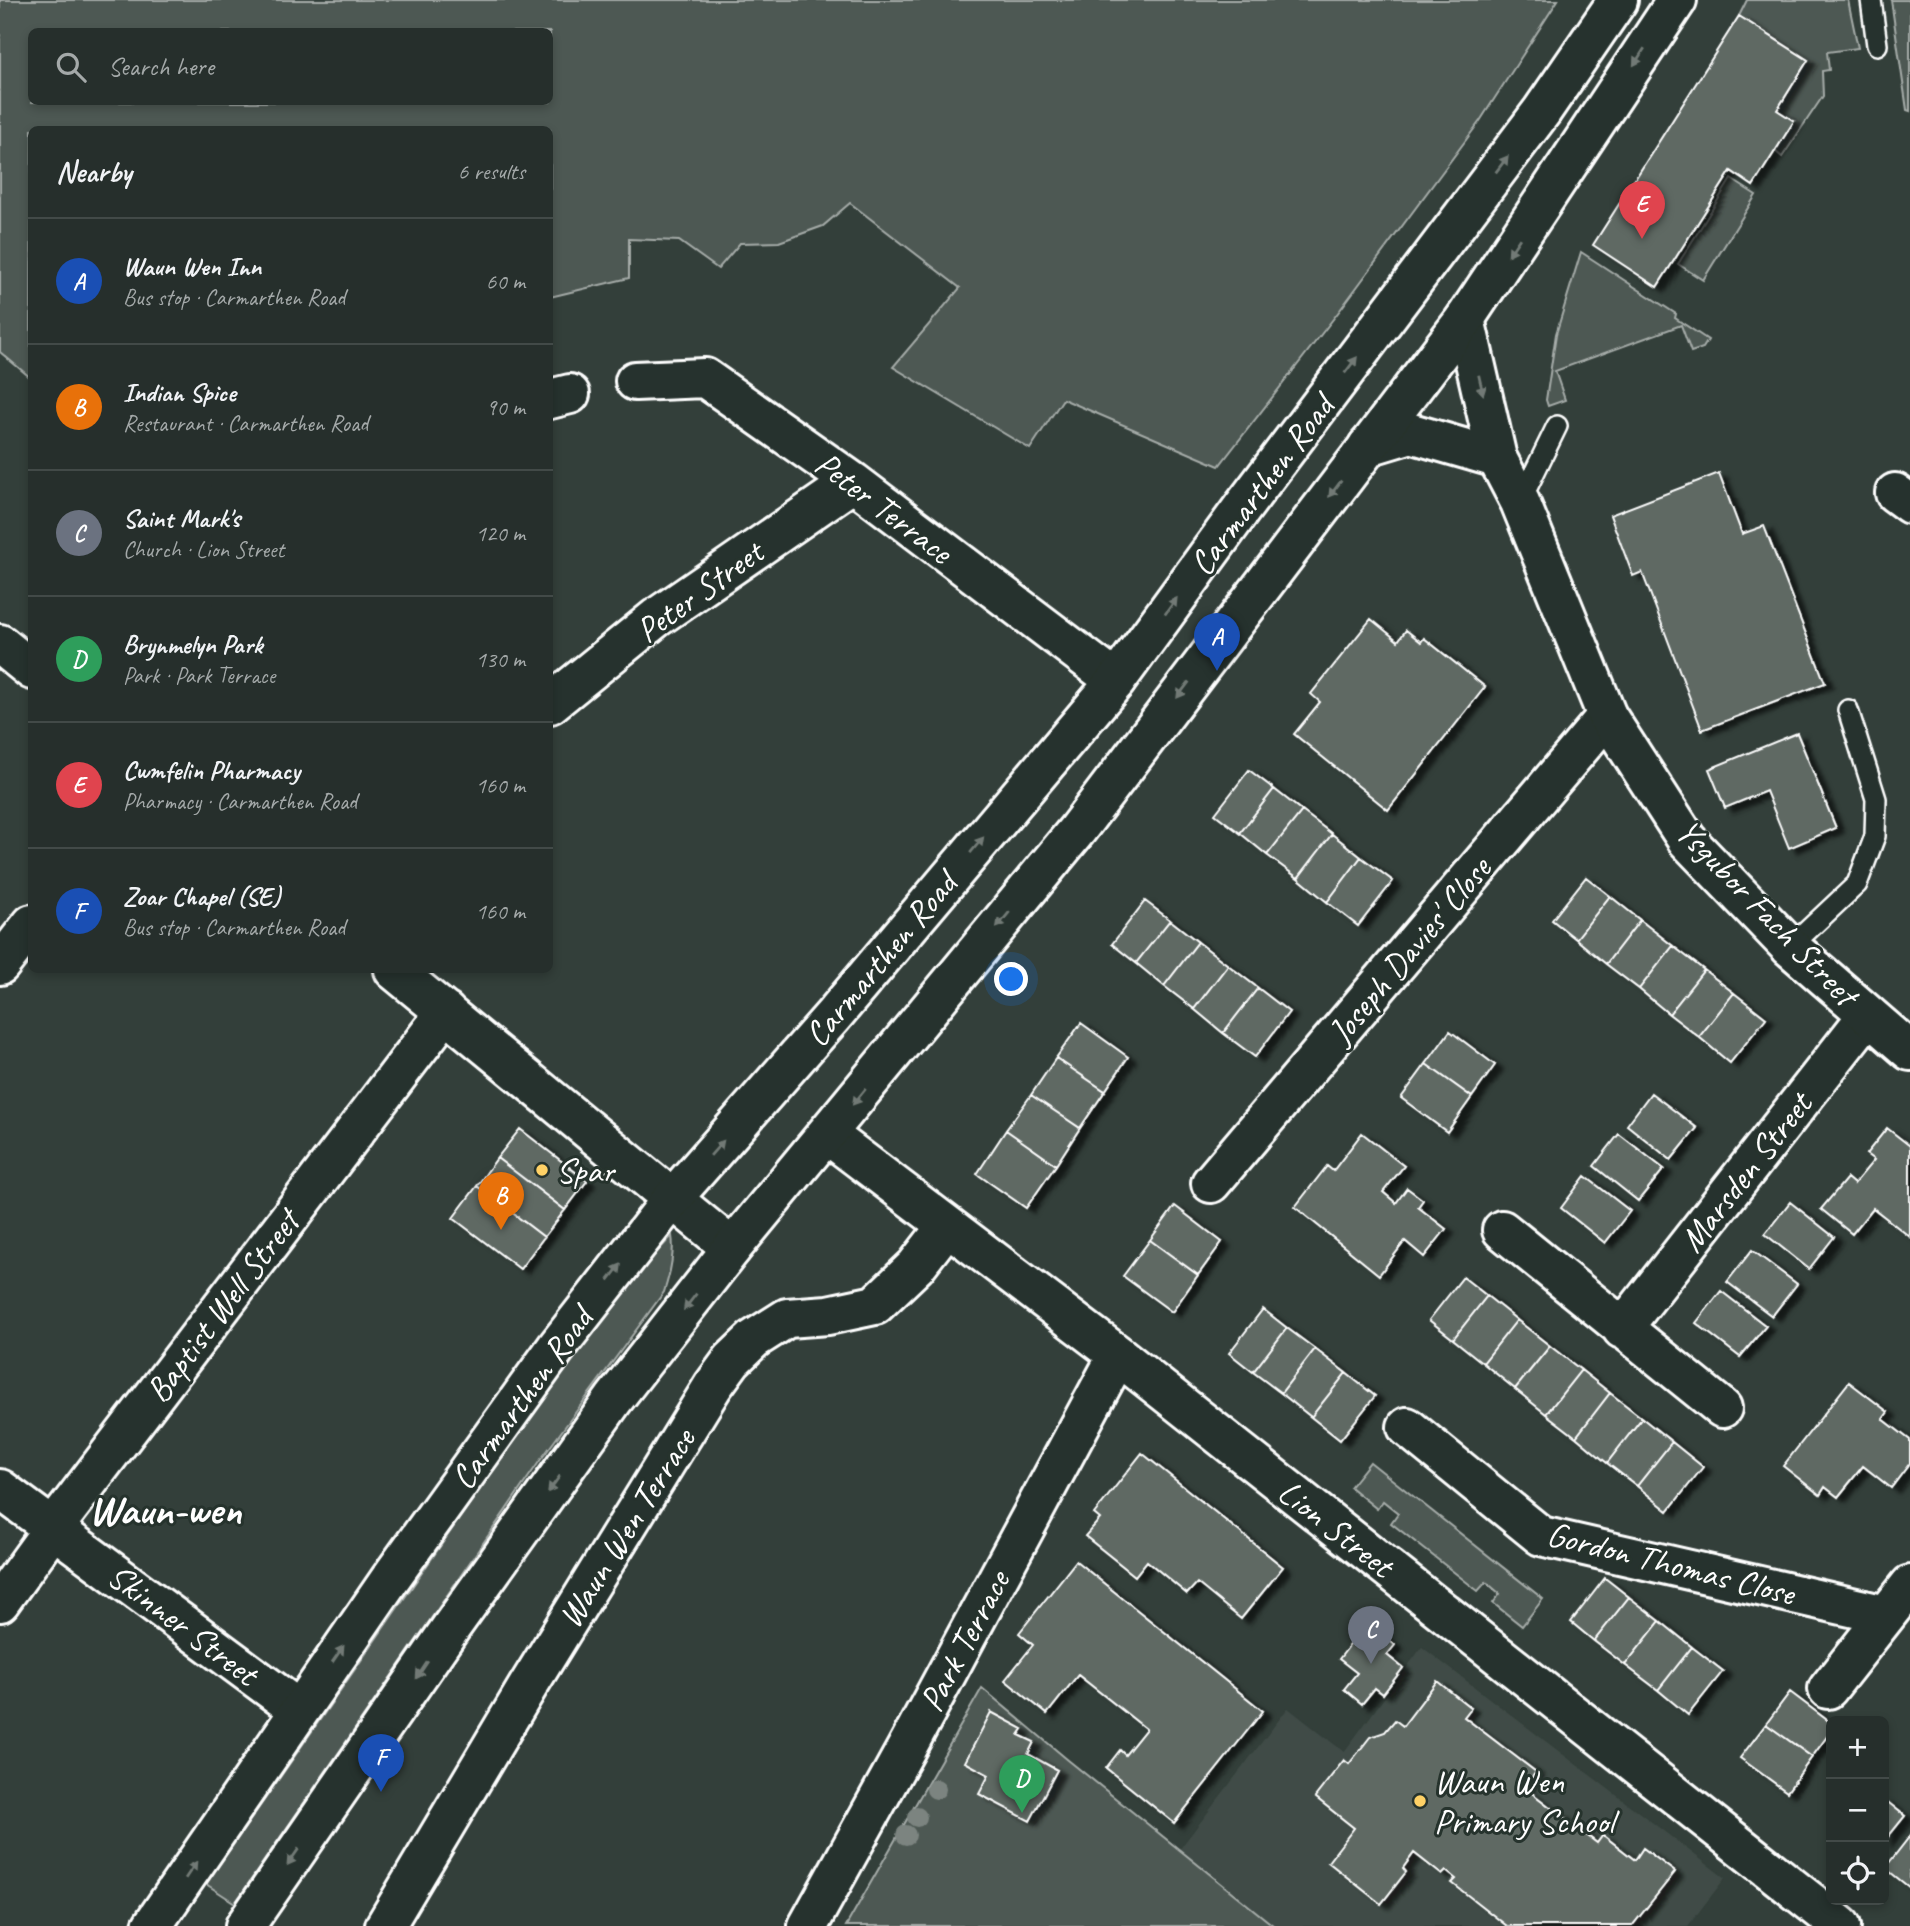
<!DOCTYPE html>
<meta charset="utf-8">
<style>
body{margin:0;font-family:Caveat,sans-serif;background:#2e3734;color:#f1f3f6}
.controls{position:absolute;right:21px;bottom:21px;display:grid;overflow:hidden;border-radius:10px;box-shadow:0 4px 10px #0003}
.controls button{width:63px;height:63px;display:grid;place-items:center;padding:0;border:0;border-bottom:2px solid #424a48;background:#262f2c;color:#f1f3f6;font:35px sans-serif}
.you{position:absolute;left:1012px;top:980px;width:24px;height:24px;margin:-18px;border:5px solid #fff;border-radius:50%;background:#1a73e8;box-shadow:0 0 0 10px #1a73e833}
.badge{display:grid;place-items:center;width:46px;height:46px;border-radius:50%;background:#ffd166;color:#fff;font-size:23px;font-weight:700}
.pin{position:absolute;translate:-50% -58px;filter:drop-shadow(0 2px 4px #0008)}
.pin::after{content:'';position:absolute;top:37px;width:24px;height:21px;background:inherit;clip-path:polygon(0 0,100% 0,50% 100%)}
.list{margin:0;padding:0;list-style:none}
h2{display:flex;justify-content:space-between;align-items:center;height:91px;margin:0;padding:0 28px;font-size:30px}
h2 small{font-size:23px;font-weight:400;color:#a4a9a9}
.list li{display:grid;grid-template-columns:46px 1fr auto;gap:21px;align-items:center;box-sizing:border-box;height:126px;padding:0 28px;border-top:2px solid #424a48}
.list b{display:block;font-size:26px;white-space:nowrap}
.list p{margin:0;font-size:23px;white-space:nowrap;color:#a4a9a9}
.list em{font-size:23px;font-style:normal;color:#a4a9a9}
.icon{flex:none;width:38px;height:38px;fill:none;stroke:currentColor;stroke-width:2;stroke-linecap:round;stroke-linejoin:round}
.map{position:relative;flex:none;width:1910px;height:1926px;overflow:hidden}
.search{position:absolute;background:#262f2c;box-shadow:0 4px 10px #0003;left:28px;top:28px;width:525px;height:77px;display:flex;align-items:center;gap:18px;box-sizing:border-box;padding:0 24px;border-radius:10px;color:#a4a9a9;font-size:26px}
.panel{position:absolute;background:#262f2c;box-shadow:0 4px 10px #0003;left:28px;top:126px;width:525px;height:847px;border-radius:10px}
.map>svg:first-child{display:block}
.built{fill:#404c47}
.green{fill:#4d5853;stroke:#a6aca9;stroke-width:2;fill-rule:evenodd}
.building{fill:#5f6964;stroke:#fff;stroke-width:2;filter:url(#shadow)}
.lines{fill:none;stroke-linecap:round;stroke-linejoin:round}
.service-casing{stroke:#fff;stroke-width:24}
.minor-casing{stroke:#fff;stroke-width:44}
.tertiary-casing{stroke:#fff;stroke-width:44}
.primary-casing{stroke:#fff;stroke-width:44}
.service{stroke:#26332d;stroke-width:19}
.minor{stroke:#26332d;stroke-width:38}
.tertiary{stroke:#26332d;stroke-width:38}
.primary{stroke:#26332d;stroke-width:38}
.tree{fill:#7c8480}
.oneway{fill:#727a76}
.poi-dot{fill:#ffd166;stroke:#26332d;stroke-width:2.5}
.labels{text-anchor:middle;stroke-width:6;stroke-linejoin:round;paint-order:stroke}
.street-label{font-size:35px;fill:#fff;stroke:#26332d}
.poi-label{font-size:35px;fill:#fff;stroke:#26332d;text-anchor:start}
.district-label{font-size:42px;font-weight:bold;fill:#fff;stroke:#26332d}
</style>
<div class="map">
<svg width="1910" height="1926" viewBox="0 0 1910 1926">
<defs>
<filter id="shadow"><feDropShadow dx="8" dy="4.5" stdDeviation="2" flood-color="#0009"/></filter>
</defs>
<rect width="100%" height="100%" fill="#333f3a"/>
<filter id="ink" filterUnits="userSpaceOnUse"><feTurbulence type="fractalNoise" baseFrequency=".0143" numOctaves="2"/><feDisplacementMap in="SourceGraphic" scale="14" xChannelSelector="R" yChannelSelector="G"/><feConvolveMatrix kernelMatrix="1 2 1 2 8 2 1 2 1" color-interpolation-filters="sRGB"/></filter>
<g filter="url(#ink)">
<path class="built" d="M1422 1647 1725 1878 1688 1926H1274L1179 1850 1288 1708 1344 1752Z"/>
<path class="green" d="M0 0H1558L1480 121 1340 310 1219 466 1063 399 1030 449 893 367 960 288 850 203 823 226 779 242 740 243 718 269 679 241 629 239V278L550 297V130H32L31 378 0 352ZM32 32H550V102H32Z
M1747 0H1848L1858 48 1827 52 1829 70 1822 71 1823 96 1782 157 1775 151 1777 110 1808 60 1739 16Z
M1891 0H1910V111L1907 110Z
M1731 179 1756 195 1703 280 1678 264Z
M1581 252 1676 314 1675 318 1708 340 1703 348 1691 352 1681 325 1555 371 1565 400 1548 406 1546 400 1556 334Z
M672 1236C675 1255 670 1274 664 1292L539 1462 235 1903 206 1884 559 1375 629 1282Z
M1370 1462 1543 1599 1522 1626 1493 1603 1500 1594 1486 1582 1478 1591 1391 1523 1398 1513 1383 1501 1377 1509 1350 1487Z
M982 1688 1068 1760 1274 1926H846Z"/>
<path class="building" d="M1739 16 1808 60 1777 110 1794 121 1753 186 1731 171 1657 287 1593 245Z
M1719 473 1742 534 1764 526 1825 683 1702 730 1642 572 1633 576 1610 515Z
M1371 619 1398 641 1406 630 1421 642 1424 638 1485 687 1388 810 1294 734 1320 702 1311 694Z
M1797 733 1836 828 1789 848 1766 791 1725 808 1709 769Z
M1249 770 1274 789 1240 833 1215 814Z
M1274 789 1302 811 1267 855 1240 833Z
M1302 811 1332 834 1298 878 1267 855Z
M1332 834 1361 857 1327 902 1298 878Z
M1361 857 1393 881 1358 926 1327 902Z
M1586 877 1610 896 1576 939 1552 920Z
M1610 896 1640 920 1606 964 1576 939Z
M1145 901 1170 920 1136 963 1112 944Z
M1170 920 1198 942 1164 986 1136 963Z
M1640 920 1673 946 1639 989 1606 964Z
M1198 942 1228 965 1194 1009 1164 986Z
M1673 946 1704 970 1669 1014 1639 989Z
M1228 965 1258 988 1223 1033 1194 1009Z
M1704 970 1734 993 1699 1037 1669 1014Z
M1258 988 1289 1012 1255 1057 1223 1033Z
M1734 993 1766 1018 1730 1063 1699 1037Z
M1081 1023 1128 1057 1105 1091 1056 1058Z
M1450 1031 1495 1065 1472 1097 1426 1064Z
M1056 1058 1105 1091 1080 1128 1031 1095Z
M1426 1064 1472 1097 1447 1132 1401 1098Z
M1651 1093 1697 1128 1671 1160 1627 1125Z
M1031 1095 1080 1128 1056 1165 1006 1130Z
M1887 1128 1910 1146V1237L1873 1208 1852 1234 1821 1209 1847 1178 1854 1184 1874 1160 1866 1154Z
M520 1129 587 1181 565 1210 497 1158Z
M1006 1130 1056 1165 1026 1208 977 1174Z
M1362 1133 1404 1166 1383 1192 1396 1203 1407 1188 1423 1200 1418 1207 1446 1229 1424 1257 1405 1241 1379 1275 1295 1207 1327 1166 1333 1171Z
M1619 1134 1664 1169 1638 1201 1594 1166Z
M497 1158 565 1210 544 1237 477 1186Z
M1585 1176 1630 1211 1605 1243 1561 1208Z
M477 1186 544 1237 520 1269 453 1218Z
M1790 1202 1834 1237 1809 1269 1765 1234Z
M1175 1206 1222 1242 1198 1275 1150 1240Z
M1150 1240 1198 1275 1172 1312 1123 1276Z
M1752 1250 1797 1284 1772 1316 1727 1282Z
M1463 1277 1487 1296 1453 1339 1429 1320Z
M1721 1291 1766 1326 1740 1357 1696 1323Z
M1487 1296 1517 1320 1483 1363 1453 1339Z
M1263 1309 1287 1328 1253 1372 1229 1353Z
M1517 1320 1550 1346 1515 1389 1483 1363Z
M1287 1328 1315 1349 1281 1393 1253 1372Z
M1550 1346 1581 1370 1546 1414 1515 1389Z
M1315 1349 1346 1373 1311 1417 1281 1393Z
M1581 1370 1610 1393 1576 1437 1546 1414Z
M1346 1373 1375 1396 1340 1440 1311 1417Z
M1849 1382 1888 1412 1883 1419 1910 1440V1463L1891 1488 1863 1466 1838 1497 1825 1487 1820 1495 1783 1466Z
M1610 1393 1642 1418 1607 1463 1576 1437Z
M1642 1418 1672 1442 1637 1486 1607 1463Z
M1672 1442 1703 1467 1668 1511 1637 1486Z
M1142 1453 1283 1567 1241 1619 1197 1583 1187 1594 1147 1561 1135 1576 1085 1536 1100 1519 1094 1514Z
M1076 1561 1263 1711 1174 1823 1106 1768 1120 1750 1125 1755 1146 1729 1078 1675 1047 1714 1005 1680 1033 1645 1019 1633Z
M1605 1578 1629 1597 1594 1641 1571 1622Z
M1629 1597 1660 1621 1625 1665 1594 1641Z
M1660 1621 1692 1647 1658 1690 1625 1665Z
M1367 1623 1395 1645 1387 1655 1403 1668 1383 1694 1375 1688 1362 1704 1344 1689 1357 1673 1339 1659Z
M1692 1647 1723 1671 1688 1715 1658 1690Z
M1437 1681 1471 1708 1464 1717 1536 1772 1524 1787 1597 1843 1603 1835 1635 1860 1643 1848 1675 1872 1632 1926H1507L1452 1883 1456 1879 1446 1871 1442 1875 1414 1853 1403 1868 1406 1872 1381 1904 1328 1862 1354 1828 1315 1797 1344 1760 1349 1764 1370 1737 1385 1732 1395 1720 1403 1726Z
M1790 1692 1831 1723V1731L1812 1757 1766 1724Z
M991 1712 1023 1729 1019 1735 1034 1742 1028 1754 1057 1770 1030 1821 979 1794 989 1775 965 1762Z
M1766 1724 1812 1757 1787 1792 1740 1758Z
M1884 1799 1905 1816 1884 1842Z
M1910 1836V1888L1885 1868Z"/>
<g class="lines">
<g class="service-casing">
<path id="service" d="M1871 0 1877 45
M1520 502 1557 426
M1790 947 1857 884 1875 836 1876 799 1848 710"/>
</g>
<g class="minor-casing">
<path id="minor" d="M635 381 705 378 853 482 1116 681
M550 399 570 394
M1895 493 1910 504
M0 644 32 670
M550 704 656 618 853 482
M0 965 32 924
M394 970 732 1248
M828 1135 1118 1355 1841 1926
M1211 1183 1607 716
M1502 1230 1722 1408
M1622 1329 1868 1015
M1407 1427 1541 1536 1886 1615
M0 1489 299 1710
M0 1602 54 1527 446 1012
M1828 1689 1910 1585
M385 1926 528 1686 713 1386 732 1360 754 1339 787 1318 828 1315 875 1305 916 1266 947 1226
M808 1926 906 1749 1118 1355"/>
</g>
<g class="tertiary-casing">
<path id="tertiary" d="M1465 319 1497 458 1520 502 1607 716 1687 840 1790 947 1910 1051
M1368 446 1411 433 1497 458"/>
</g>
<g class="primary-casing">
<path id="primary" d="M152 1926 390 1579 556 1348 672 1199 833 1016 1116 681 1243 507 1542 111 1618 0
M245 1926 452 1626 614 1399 732 1248 1077 830 1465 319 1677 0"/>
</g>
<use href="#service" class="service"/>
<use href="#minor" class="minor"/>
<use href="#tertiary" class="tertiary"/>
<use href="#primary" class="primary"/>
</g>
<g class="tree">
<circle cx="936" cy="1789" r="10"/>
<circle cx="917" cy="1817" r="10"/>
<circle cx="906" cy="1835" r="10"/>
</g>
<defs><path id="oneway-solid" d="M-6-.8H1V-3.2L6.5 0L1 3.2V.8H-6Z" transform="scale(1.75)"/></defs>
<g class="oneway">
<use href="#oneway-solid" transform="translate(1639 57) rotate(123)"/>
<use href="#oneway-solid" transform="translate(1502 164) rotate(-53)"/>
<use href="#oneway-solid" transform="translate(1514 247) rotate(124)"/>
<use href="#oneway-solid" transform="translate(1351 365) rotate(-53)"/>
<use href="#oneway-solid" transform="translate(1481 385) rotate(77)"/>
<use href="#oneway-solid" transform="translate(1335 489) rotate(127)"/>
<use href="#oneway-solid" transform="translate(1171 606) rotate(-54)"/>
<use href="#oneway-solid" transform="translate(1183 690) rotate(127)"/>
<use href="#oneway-solid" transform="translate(977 845) rotate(-50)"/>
<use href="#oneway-solid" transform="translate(1003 920) rotate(129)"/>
<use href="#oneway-solid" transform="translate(859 1097) rotate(129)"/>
<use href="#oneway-solid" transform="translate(717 1148) rotate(-49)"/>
<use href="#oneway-solid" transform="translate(615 1272) rotate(-52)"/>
<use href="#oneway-solid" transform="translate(690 1302) rotate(128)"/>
<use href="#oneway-solid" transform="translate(554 1484) rotate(126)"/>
<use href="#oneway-solid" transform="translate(338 1654) rotate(-55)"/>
<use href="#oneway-solid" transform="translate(422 1670) rotate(124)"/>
<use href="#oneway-solid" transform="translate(293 1857) rotate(125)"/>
<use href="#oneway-solid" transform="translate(191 1870) rotate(-56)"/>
</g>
</g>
<g class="poi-dot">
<circle cx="542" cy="1170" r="7"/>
<circle cx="1420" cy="1801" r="7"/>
</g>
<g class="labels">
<g class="street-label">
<text transform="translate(1261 485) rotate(-53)" y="12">Carmarthen Road</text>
<text transform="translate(884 507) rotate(37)" y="12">Peter Terrace</text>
<text transform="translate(699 591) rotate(-36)" y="12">Peter Street</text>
<text transform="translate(1767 912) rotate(46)" y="12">Ysgubor Fach Street</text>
<text transform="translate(1409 950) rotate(-50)" y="12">Joseph Davies' Close</text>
<text transform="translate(880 959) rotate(-50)" y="12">Carmarthen Road</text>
<text transform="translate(1745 1172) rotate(-52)" y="12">Marsden Street</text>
<text transform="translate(222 1306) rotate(-53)" y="12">Baptist Well Street</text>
<text transform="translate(521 1398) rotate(-54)" y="12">Carmarthen Road</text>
<text transform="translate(626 1528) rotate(-58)" y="12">Waun Wen Terrace</text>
<text transform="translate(1336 1528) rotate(38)" y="12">Lion Street</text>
<text transform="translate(1671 1563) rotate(14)" y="12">Gordon Thomas Close</text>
<text transform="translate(183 1624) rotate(37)" y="12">Skinner Street</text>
<text transform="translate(964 1641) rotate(-62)" y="12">Park Terrace</text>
</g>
<g class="poi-label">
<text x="556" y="1182">Spar</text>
<text x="1434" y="1793">Waun Wen<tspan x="1434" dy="40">Primary School</tspan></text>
</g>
<g class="district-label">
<text x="165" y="1524">Waun-wen</text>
</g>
</g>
</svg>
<div class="controls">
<button>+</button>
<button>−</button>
<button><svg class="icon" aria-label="locate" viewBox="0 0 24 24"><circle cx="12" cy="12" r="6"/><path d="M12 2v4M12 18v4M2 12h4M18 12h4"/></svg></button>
</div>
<div class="you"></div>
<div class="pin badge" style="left:1217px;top:671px;background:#1a4fb4">A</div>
<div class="pin badge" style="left:501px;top:1230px;background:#e8710a">B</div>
<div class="pin badge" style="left:1371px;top:1664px;background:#6b7280">C</div>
<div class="pin badge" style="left:1022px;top:1813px;background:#2e9e5b">D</div>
<div class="pin badge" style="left:1642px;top:239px;background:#e0444e">E</div>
<div class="pin badge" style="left:381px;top:1792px;background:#1a4fb4">F</div>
<div class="search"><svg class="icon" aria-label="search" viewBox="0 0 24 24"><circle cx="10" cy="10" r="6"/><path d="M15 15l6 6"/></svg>Search here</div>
<section class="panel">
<h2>Nearby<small>6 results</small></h2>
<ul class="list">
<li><span class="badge" style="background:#1a4fb4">A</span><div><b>Waun Wen Inn</b><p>Bus stop · Carmarthen Road</p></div><em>60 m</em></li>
<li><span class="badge" style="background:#e8710a">B</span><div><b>Indian Spice</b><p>Restaurant · Carmarthen Road</p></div><em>90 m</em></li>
<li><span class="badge" style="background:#6b7280">C</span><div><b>Saint Mark's</b><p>Church · Lion Street</p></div><em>120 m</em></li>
<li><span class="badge" style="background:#2e9e5b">D</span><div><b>Brynmelyn Park</b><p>Park · Park Terrace</p></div><em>130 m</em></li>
<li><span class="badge" style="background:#e0444e">E</span><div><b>Cwmfelin Pharmacy</b><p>Pharmacy · Carmarthen Road</p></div><em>160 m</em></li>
<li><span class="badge" style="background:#1a4fb4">F</span><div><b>Zoar Chapel (SE)</b><p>Bus stop · Carmarthen Road</p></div><em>160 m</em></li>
</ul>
</section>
</div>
